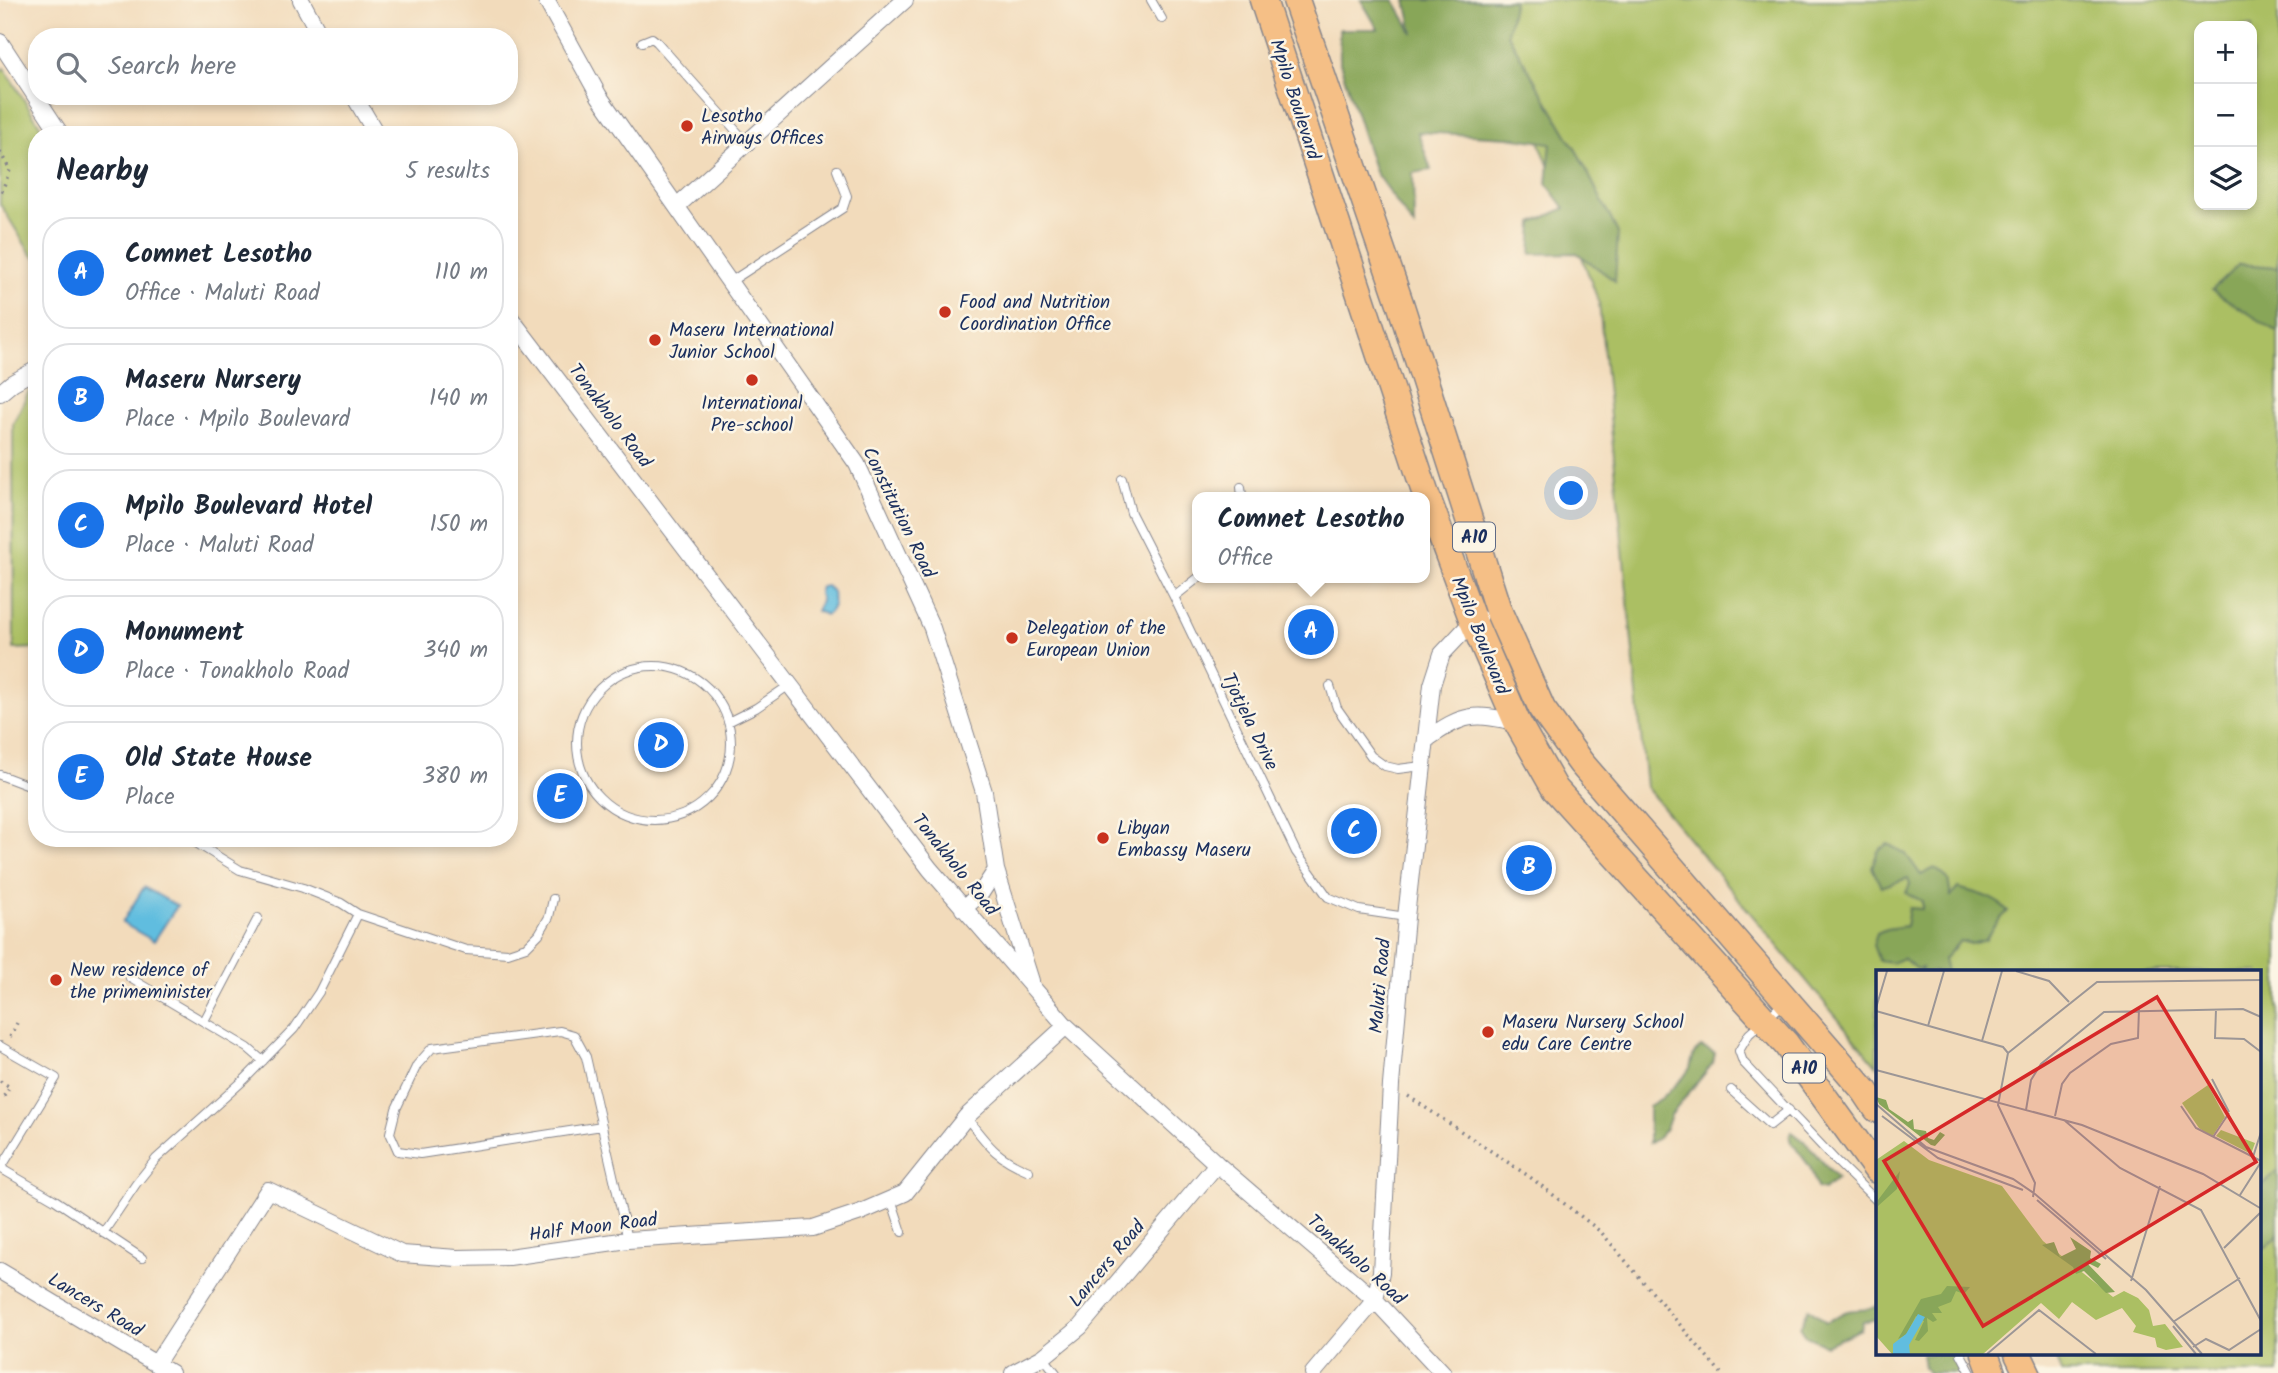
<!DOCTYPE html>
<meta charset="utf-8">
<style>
body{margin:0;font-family:Kalam,sans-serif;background:#f2f2f3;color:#1f2937}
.controls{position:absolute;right:21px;top:21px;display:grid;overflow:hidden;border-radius:14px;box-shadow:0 4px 10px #0003}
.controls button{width:63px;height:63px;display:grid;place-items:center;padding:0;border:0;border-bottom:2px solid #e0e1e3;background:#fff;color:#1f2937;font:35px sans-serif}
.you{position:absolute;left:1572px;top:494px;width:24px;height:24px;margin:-18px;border:5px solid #fff;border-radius:50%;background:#1a73e8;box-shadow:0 0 0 10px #1a73e833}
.badge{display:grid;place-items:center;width:46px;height:46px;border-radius:50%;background:#1a73e8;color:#fff;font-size:23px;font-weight:700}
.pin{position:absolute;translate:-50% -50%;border:4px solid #fff;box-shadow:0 2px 7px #0006}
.popup{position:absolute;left:1192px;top:492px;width:238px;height:91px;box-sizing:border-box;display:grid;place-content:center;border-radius:14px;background:#fff;filter:drop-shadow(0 2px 5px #0005);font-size:23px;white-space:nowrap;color:#747a83}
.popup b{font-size:26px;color:#1f2937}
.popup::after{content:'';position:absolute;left:50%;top:100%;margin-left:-14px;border:14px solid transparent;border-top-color:#fff}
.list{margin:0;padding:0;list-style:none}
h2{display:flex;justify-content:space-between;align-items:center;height:91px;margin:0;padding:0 28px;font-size:30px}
h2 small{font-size:23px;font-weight:400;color:#747a83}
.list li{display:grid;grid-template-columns:46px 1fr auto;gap:21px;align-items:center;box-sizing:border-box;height:112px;margin:0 14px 14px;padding:0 14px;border:2px solid #e0e1e3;border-radius:28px}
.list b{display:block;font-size:26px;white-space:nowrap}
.list p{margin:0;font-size:23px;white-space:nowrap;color:#747a83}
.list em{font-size:23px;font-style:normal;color:#747a83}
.icon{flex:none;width:38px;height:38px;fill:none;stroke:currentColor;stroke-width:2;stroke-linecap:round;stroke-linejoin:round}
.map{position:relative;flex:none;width:2278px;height:1373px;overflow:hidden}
.search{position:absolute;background:#fff;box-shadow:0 4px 10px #0003;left:28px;top:28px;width:490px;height:77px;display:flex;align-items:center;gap:18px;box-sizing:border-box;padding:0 24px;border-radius:28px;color:#747a83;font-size:26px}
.panel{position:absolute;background:#fff;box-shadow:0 4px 10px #0003;left:28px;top:126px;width:490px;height:721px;border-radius:28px}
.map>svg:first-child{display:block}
.green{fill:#abbf63;stroke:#637760;stroke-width:2;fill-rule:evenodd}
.forest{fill:#88a659;stroke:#526a5c;stroke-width:2}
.water{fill:#61bddf;stroke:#3e769e;stroke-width:2}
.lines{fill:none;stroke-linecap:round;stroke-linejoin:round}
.service-casing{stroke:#86858c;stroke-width:10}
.minor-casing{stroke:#86858c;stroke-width:18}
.trunk-casing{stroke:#86858c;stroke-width:29}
.path{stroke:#86858c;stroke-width:3.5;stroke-dasharray:2 5;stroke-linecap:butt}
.service{stroke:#fff;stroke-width:8}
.minor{stroke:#fff;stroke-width:16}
.trunk{stroke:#f5bf86;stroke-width:26}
.poi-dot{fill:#c8321e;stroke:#fcf5e5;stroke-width:2.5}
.labels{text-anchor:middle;stroke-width:5;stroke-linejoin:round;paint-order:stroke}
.shield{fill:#fcf5e5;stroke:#5e6a86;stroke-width:2}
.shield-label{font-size:18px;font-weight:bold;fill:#1b2f5e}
.street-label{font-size:19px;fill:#1b2f5e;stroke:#fcf5e5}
.poi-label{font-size:19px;fill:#1b2f5e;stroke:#fcf5e5;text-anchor:start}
.inset-road{fill:none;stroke:#9c9696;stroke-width:2}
.view{fill:#d62828;fill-opacity:0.15;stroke:#d62828;stroke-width:3.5}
.inset-edge{fill:none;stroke:#1b2f5e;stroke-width:3.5}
</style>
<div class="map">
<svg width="2278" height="1373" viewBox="0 0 2278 1373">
<rect width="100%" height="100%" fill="#fcf5e5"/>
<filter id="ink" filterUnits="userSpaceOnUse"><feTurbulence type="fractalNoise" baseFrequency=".0143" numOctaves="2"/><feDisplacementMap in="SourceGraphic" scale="14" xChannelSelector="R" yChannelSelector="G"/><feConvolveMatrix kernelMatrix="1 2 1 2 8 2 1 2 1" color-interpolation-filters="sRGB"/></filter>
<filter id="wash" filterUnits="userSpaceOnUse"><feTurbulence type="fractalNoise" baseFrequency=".00686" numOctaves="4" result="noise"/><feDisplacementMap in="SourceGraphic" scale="28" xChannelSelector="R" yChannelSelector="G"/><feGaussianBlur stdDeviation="1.57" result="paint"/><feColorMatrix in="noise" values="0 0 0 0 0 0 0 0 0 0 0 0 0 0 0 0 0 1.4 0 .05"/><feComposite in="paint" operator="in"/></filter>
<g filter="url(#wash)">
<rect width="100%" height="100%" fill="#f2dbbb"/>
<path class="green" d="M1487 0H2278V1373H2061L2054 1354H2259V972H1877V1066L1646 787 1599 303ZM2199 26H2252V205H2199Z
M4 68 46 135H37V258L31 254 0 204V71Z
M37 386V648L14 649 13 424 30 389Z"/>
<path class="forest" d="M1361 0H1394L1413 34 1406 0H1514L1507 33 1580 157 1618 233 1615 281 1577 253 1531 254 1533 223 1565 208 1547 184 1551 143 1508 137 1418 132 1431 170 1413 173 1414 227 1375 172 1340 63 1339 29H1378Z
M2239 264 2278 267V332L2212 290Z
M1887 844 1905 853 1921 875 1935 868 1948 879 1951 896 1958 888C1976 893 1995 897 2008 911L1992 928 1986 940 1971 944 1960 941 1944 959 1947 972H1920L1922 968 1916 969 1903 958 1892 963 1879 961 1873 945 1877 933 1886 929 1906 926 1909 908 1922 909V901L1906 893 1910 884 1908 878 1881 887 1872 867 1878 851Z
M1701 1047 1715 1053 1713 1063 1671 1115 1666 1129 1657 1139 1649 1143V1106L1662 1098 1683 1078 1690 1068 1694 1053Z
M1792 1132 1804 1141 1837 1178 1824 1190 1817 1188 1810 1167 1792 1143 1790 1135Z
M2278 1170V1236L2265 1248 2259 1249V1188Z
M1877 1306V1319L1863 1322 1861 1329 1826 1345 1806 1336 1800 1327 1809 1308 1826 1322C1834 1319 1840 1313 1848 1311 1859 1308 1867 1312 1877 1306Z
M1922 1354H1953L1962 1373H1928L1924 1367Z"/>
<path class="water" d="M826 586 833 592C834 602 834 609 826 615L816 611 821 601 819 593 821 587Z
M144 887 177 906 154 941 122 923Z"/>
</g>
<g filter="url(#ink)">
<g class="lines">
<g class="service-casing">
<path id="service" d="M1151 0 1162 19
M642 42 652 38 657 42 747 143
M730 282 843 208 847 196 837 170
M1122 479 1131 513 1174 597 1296 852 1328 897 1359 910 1406 917
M1241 487 1242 497
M1174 597 1198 578
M577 743a77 77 0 1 1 154 0a77 77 0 1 1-154 0Z
M1330 686 1337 708 1371 756 1385 766 1398 769 1422 766
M728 722 756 708 791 684
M0 775 37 789
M188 838 240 870 303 888 341 903 358 914 466 950 508 953 526 947 539 934 549 917 553 899
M130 978 248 1048 263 1061
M1783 1004 1749 1034 1739 1051 1743 1062 1835 1160 1877 1201
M204 1021 258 918
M0 1046 56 1078 1 1168
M1731 1090 1770 1125 1789 1110
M966 1117C988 1145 995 1157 1029 1171
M602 1126 420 1154 398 1151 390 1133 396 1109 417 1065 432 1048 560 1031 574 1035 586 1057 628 1240
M0 1168 55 1200 142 1258
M891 1199 902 1232
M103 1233 136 1184 156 1159 245 1079 294 1029 319 992 358 914
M1961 1354 1971 1373
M1043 1357 1056 1373"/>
</g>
<g class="minor-casing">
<path id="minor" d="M301 0 321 37
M546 0 599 96 857 464 932 628 984 792 996 870 1031 981
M0 42 61 135
M354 96 377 135
M677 206 905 0
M509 316 930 869 1066 1026 1217 1164 1375 1300 1443 1373
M0 393 12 383 37 369
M1427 739C1464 713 1473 713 1517 722
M963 909 981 893 996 870
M0 1271 171 1373
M156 1364 268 1190 402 1254 457 1258 509 1257 628 1240 813 1228 861 1212 905 1193 966 1117 1066 1026
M1013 1373 1043 1357 1080 1327 1217 1164
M1313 1373 1375 1300 1381 1272 1391 1085 1406 917 1432 685 1442 654 1473 621 1479 618"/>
</g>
<g class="trunk-casing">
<path id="trunk" d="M1263 0 1425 492 1473 621 1517 722 1555 789 1786 1044 1877 1170
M1296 0 1400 303 1498 610 1542 709 1581 763 1865 1091 1877 1109
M1985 1354 1992 1373
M2018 1354 2027 1373"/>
</g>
<path class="path" d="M0 152 10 170 0 196
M10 1037 17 1023
M0 1081 10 1087 5 1095 0 1098
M1408 1096 1530 1177 1601 1232 1721 1373"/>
<use href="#service" class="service"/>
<use href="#minor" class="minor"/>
<use href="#trunk" class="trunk"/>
</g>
</g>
<g class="poi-dot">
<circle cx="687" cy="126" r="7"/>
<circle cx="945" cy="312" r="7"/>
<circle cx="655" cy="340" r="7"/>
<circle cx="752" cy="380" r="7"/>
<circle cx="1012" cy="638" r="7"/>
<circle cx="1103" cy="838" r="7"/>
<circle cx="56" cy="980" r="7"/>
<circle cx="1488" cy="1032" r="7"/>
</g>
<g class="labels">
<g class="shield">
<rect x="1453" y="522.5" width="42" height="29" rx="5"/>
<rect x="1783" y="1053.5" width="42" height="29" rx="5"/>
</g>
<g class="shield-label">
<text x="1474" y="543">A10</text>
<text x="1804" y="1074">A10</text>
</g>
<g class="street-label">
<text transform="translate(1296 99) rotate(72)" y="7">Mpilo Boulevard</text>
<text transform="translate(611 415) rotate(53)" y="7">Tonakholo Road</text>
<text transform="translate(900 512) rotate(64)" y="7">Constitution Road</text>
<text transform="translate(1481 635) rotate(68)" y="7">Mpilo Boulevard</text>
<text transform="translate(1251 721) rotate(64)" y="7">Tjotjela Drive</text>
<text transform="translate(956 864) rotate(51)" y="7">Tonakholo Road</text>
<text transform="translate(1379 986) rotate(-85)" y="7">Maluti Road</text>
<text transform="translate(593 1226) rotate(-7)" y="7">Half Moon Road</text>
<text transform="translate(1357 1259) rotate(42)" y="7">Tonakholo Road</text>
<text transform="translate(1106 1263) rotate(-50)" y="7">Lancers Road</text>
<text transform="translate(96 1304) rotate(31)" y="7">Lancers Road</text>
</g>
<g class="poi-label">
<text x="701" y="122">Lesotho<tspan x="701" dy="22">Airways Offices</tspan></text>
<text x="959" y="308">Food and Nutrition<tspan x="959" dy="22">Coordination Office</tspan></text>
<text x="669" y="336">Maseru International<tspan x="669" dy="22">Junior School</tspan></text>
<text x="752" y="409" text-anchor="middle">International<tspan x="752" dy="22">Pre-school</tspan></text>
<text x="1026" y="634">Delegation of the<tspan x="1026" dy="22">European Union</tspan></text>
<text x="1117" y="834">Libyan<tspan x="1117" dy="22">Embassy Maseru</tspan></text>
<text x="70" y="976">New residence of<tspan x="70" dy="22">the primeminister</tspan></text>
<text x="1502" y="1028">Maseru Nursery School<tspan x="1502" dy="22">edu Care Centre</tspan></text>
</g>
</g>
<g transform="translate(1876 970)">
<rect width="385" height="385" fill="#f2dbbb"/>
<path d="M332 115 349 147 336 167 323 158 306 133ZM345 160 379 173 375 184 340 166ZM28 171 53 190 126 216 167 271 237 327 248 321 262 328 273 340 277 356 289 354 307 377 290 380 281 377 279 368 257 362 260 356 246 338 220 350 196 332 183 349 165 333 107 384H16L0 366V190Z" fill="#abbf63"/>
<path d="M0 127 10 130 13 139 32 152 37 149 38 159 50 161 52 168 58 170 64 162 69 165 59 176 55 175 3 134ZM24 201 21 219 2 236V230ZM194 267 215 281 214 288 225 294 222 298 210 292 239 322 230 323 208 301 200 304 197 297 166 275 178 272 184 287 200 279ZM71 316 94 317 88 324 80 321 75 332 62 337 66 343H56L61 350 57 352 51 348 52 361 43 371 39 370 48 351 40 346 30 365 22 369 45 329 65 324Z" fill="#88a659"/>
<path d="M42 344 49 347 33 375 34 384H17V374L30 364Z" fill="#61bddf"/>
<path class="inset-road" d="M140 1 173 11 193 32M0 38 11 1M340 39 339 68 368 69 385 82M0 41 127 77 132 83M52 56 68 1M106 71 126 1M0 100 206 155 327 204 384 238M336 109 353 142M0 134 50 177 137 209 159 224 270 320 326 384M305 136 320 158 385 191M150 140 155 110 165 94 228 42 367 39 385 47M6 146 62 188 147 220M179 146 186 114 194 103 235 74 262 68 263 39M188 150 244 198 325 240 385 351M337 167 353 143M377 187 385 162M364 225 385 192M157 227 159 213 122 135 132 83 221 12 385 10M161 230 230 289M348 278 384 243M255 311 284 216M297 352 364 308M297 356 320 384M317 377 330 369 353 380 385 359M111 384 163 340 220 384"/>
<path class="view" d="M281 27 380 192 107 356 8 191Z"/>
<rect width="385" height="385" class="inset-edge"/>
</g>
</svg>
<div class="controls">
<button>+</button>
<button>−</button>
<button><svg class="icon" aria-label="layers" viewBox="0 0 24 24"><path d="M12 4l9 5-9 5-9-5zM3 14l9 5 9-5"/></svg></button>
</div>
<div class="you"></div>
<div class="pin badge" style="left:1311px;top:632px">A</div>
<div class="popup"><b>Comnet Lesotho</b>Office</div>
<div class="pin badge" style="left:1529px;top:868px">B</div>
<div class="pin badge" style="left:1354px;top:831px">C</div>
<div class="pin badge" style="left:661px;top:745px">D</div>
<div class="pin badge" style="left:560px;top:796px">E</div>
<div class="search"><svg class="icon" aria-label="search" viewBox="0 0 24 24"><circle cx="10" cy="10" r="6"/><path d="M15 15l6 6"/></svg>Search here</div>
<section class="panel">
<h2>Nearby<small>5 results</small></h2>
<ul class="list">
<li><span class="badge">A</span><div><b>Comnet Lesotho</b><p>Office · Maluti Road</p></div><em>110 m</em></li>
<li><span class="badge">B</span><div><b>Maseru Nursery</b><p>Place · Mpilo Boulevard</p></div><em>140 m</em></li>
<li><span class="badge">C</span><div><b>Mpilo Boulevard Hotel</b><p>Place · Maluti Road</p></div><em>150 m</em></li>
<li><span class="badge">D</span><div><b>Monument</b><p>Place · Tonakholo Road</p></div><em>340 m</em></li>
<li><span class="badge">E</span><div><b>Old State House</b><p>Place</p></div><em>380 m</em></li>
</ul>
</section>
</div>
